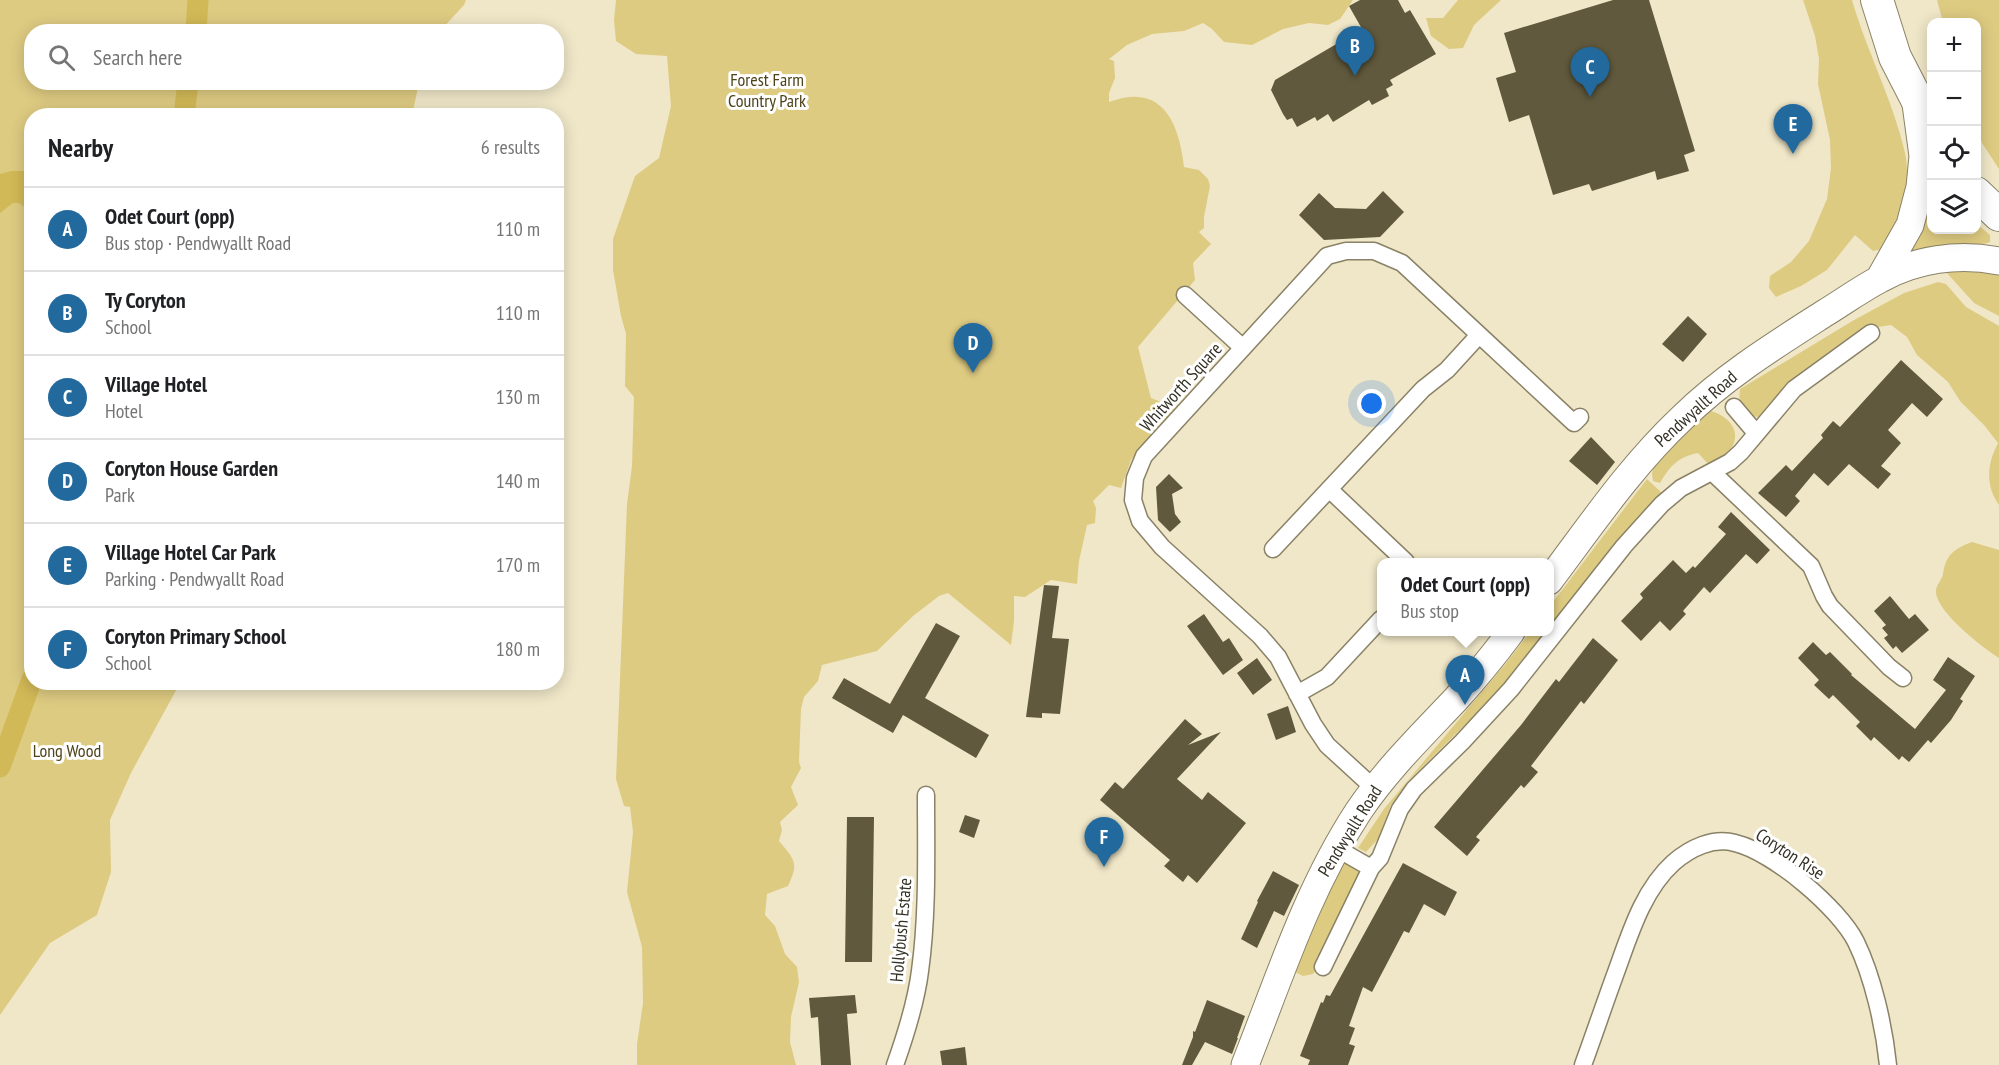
<!DOCTYPE html>
<meta charset="utf-8">
<style>
body{margin:0;font-family:"PT Sans Narrow",sans-serif;background:#f2f2f2;color:#202124}
.controls{position:absolute;right:18px;top:18px;display:grid;overflow:hidden;border-radius:12px;box-shadow:0 3px 15px #0003}
.controls button{width:54px;height:54px;display:grid;place-items:center;padding:0;border:0;border-bottom:2px solid #e0e0e0;background:#fff;color:#202124;font:30px sans-serif}
.you{position:absolute;left:1372px;top:404px;width:21px;height:21px;margin:-15px;border:4px solid #fff;border-radius:50%;background:#1a73e8;box-shadow:0 0 0 9px #1a73e833}
.badge{display:grid;place-items:center;width:39px;height:39px;border-radius:50%;background:#22699d;color:#fff;font-size:20px;font-weight:700}
.pin{position:absolute;translate:-50% -50px;filter:drop-shadow(0 2px 3px #0008)}
.pin::after{content:'';position:absolute;top:32px;width:21px;height:18px;background:inherit;clip-path:polygon(0 0,100% 0,50% 100%)}
.popup{position:absolute;left:1377px;top:558px;width:177px;height:78px;box-sizing:border-box;display:grid;place-content:center;border-radius:12px;background:#fff;filter:drop-shadow(0 2px 4px #0005);font-size:20px;white-space:nowrap;color:#757577}
.popup b{font-size:22px;color:#202124}
.popup::after{content:'';position:absolute;left:50%;top:100%;margin-left:-12px;border:12px solid transparent;border-top-color:#fff}
.list{margin:0;padding:0;list-style:none}
h2{display:flex;justify-content:space-between;align-items:center;height:78px;margin:0;padding:0 24px;font-size:26px}
h2 small{font-size:20px;font-weight:400;color:#757577}
.list li{display:grid;grid-template-columns:39px 1fr auto;gap:18px;align-items:center;box-sizing:border-box;height:84px;padding:0 24px;border-top:2px solid #e0e0e0}
.list b{display:block;font-size:22px;white-space:nowrap}
.list p{margin:0;font-size:20px;white-space:nowrap;color:#757577}
.list em{font-size:20px;font-style:normal;color:#757577}
.icon{flex:none;width:33px;height:33px;fill:none;stroke:currentColor;stroke-width:2;stroke-linecap:round;stroke-linejoin:round}
.map{position:relative;flex:none;width:1999px;height:1065px;overflow:hidden}
.search{position:absolute;background:#fff;box-shadow:0 3px 15px #0003;left:24px;top:24px;width:540px;height:66px;display:flex;align-items:center;gap:15px;box-sizing:border-box;padding:0 21px;border-radius:24px;color:#757577;font-size:22px}
.panel{position:absolute;background:#fff;box-shadow:0 3px 15px #0003;left:24px;top:108px;width:540px;height:582px;border-radius:24px}
.map>svg:first-child{display:block}
.green{fill:#decb82}
.water{fill:#d2b957}
.lines{fill:none;stroke-linecap:round;stroke-linejoin:round}
.canal{stroke:#d2b957;stroke-width:21}
.building{fill:#60593d}
.street-casing{stroke:#8a8266;stroke-width:19}
.primary-casing{stroke:#8a8266;stroke-width:29}
.highway-casing{stroke:#8a8266;stroke-width:34}
.street{stroke:#fff;stroke-width:16}
.primary{stroke:#fff;stroke-width:27}
.highway{stroke:#fff;stroke-width:32}
.labels{text-anchor:middle;stroke-width:6;stroke-linejoin:round;paint-order:stroke}
.park-label{font-size:18px;fill:#4e431a;stroke:#fff}
.street-label{font-size:18px;fill:#343125;stroke:#fff}
</style>
<div class="map">
<svg width="1999" height="1065" viewBox="0 0 1999 1065">
<rect width="100%" height="100%" fill="#f0e7c8"/>
<path class="green" d="M0 0H466L464 5 440 31 32 32V82L419 83 412 115 32 116V682L180 683 131 773 110 820 111 872 97 915 50 943 0 1015Z
M616 0H1353L1340 19 1328 25 1309 23 1283 29 1252 45 1224 42 1212 29 1203 23 1184 31 1152 34 1127 45 1109 59 1114 61 1115 78 1109 93V102C1162 82 1179 122 1184 167L1199 170 1208 179 1210 186 1204 217V228L1199 232 1211 244 1193 263 1195 280 1138 347 1151 398 1176 408 1131 460 1121 488 1109 485 1093 501 1096 508 1095 523 1087 525 1079 561 1077 584 1051 580 1025 597 1014 596V621L1011 645 948 593 939 596 913 616 877 651 822 665 818 681 804 697 801 709 799 762 801 768 791 787 798 805 780 822 782 830 779 841C795 860 799 863 788 886L767 894 765 915 775 926 785 954 797 967 799 982 791 1017 790 1042 796 1065H637V1044L643 1003 642 947 627 892 633 832 630 807 624 806 616 779 627 504 632 466 634 397 625 386 626 334 621 316 613 270V239L635 176 659 158 671 106 667 56 636 54 616 41 614 20Z
M1458 0H1501L1474 25 1463 48 1449 49 1431 36 1426 18H1443Z
M1803 0H1852C1867 52 1893 100 1905 153 1909 170 1907 200 1902 217 1899 228 1889 239 1883 249L1873 251 1855 235 1827 270 1801 286 1776 297 1769 288 1770 276 1791 262 1809 241 1827 199 1831 168 1830 140 1818 84 1819 59 1815 36Z
M1937 0H1999V169L1982 143 1977 128 1976 22H1943Z
M1931 187 1932 230H1976L1977 224 1990 235V242C1981 246 1970 243 1960 244 1942 247 1925 252 1907 252Z
M1946 270 1999 271V316L1974 303 1946 272Z
M1938 282 1946 284 1966 307 1999 326V505C1985 485 1987 464 1998 443L1984 425 1960 401 1948 382 1917 355 1907 337 1891 325 1865 329 1819 361 1794 383 1768 411 1759 417 1748 416 1739 402 1740 389 1854 320 1904 293Z
M1711 411C1726 415 1742 429 1732 447 1728 452 1723 454 1720 461L1709 465 1698 453C1678 457 1670 466 1660 483L1653 481 1652 474 1654 464 1696 417Z
M1647 479 1662 493 1613 545 1549 627V607Z
M1972 542 1999 550V658C1983 648 1935 611 1936 591 1936 585 1942 580 1943 574 1946 554 1954 549 1972 542Z
M1530 632H1545L1496 694 1408 781 1391 805 1378 839 1366 852 1358 848 1384 809 1507 662Z
M1339 861 1358 864C1361 875 1356 882 1350 891L1322 962 1313 974 1303 976 1293 971Z"/>
<path class="water" d="M11 171H24L31 175V212L19 203H13L0 213V174Z"/>
<g class="lines">
<path class="canal" d="M196 32 198 0
M184 116 188 82
M0 767 32 679"/>
</g>
<path class="building" d="M1360 0H1398L1405 13 1410 10 1436 54 1390 80 1393 85 1386 89 1389 96 1372 105 1369 100 1333 122 1328 114 1317 121 1315 117 1297 127 1292 118 1287 120 1283 114 1271 90 1275 80 1362 29 1349 6Z
M1613 0H1649L1695 151 1684 155 1689 171 1657 180 1655 171 1592 191 1589 184 1553 195 1529 115 1509 122 1496 78 1516 72 1504 33Z
M1383 191 1404 212 1380 237 1324 240 1299 215 1319 193 1335 208 1366 209Z
M1688 316 1707 334 1683 362 1662 344Z
M1901 360 1943 399 1927 417 1912 403 1888 430 1901 443 1881 466 1891 474 1878 489 1849 464 1828 486 1814 473 1795 496 1800 501 1786 517 1758 493 1786 465 1792 471 1823 438 1821 435 1833 421 1840 427Z
M1591 437 1615 462 1597 485 1569 461Z
M1169 474 1183 488 1172 494 1175 514 1181 522 1170 532 1158 520 1156 487Z
M1731 512 1770 550 1757 564 1746 554 1710 593 1704 587 1683 611 1686 614 1670 631 1660 621 1641 641 1621 621 1643 598 1640 594 1673 560 1686 573 1693 566 1695 568 1726 534 1718 527Z
M1044 585 1059 586 1052 638 1069 639 1060 714 1042 713V718L1026 717Z
M1890 596 1909 619 1915 614 1929 630 1902 653 1896 646 1893 649 1884 638 1888 635 1882 628 1886 625 1874 611Z
M1204 614 1223 642 1229 638 1243 660 1223 675 1187 626Z
M936 623 960 636 925 698 989 735 976 758 903 715 893 733 832 698 844 678 890 704Z
M1593 638 1618 660 1584 704 1581 701 1531 766 1538 772 1524 788 1521 785 1476 837 1480 840 1467 856 1434 827 1521 725 1556 679 1559 682Z
M1813 642 1826 655 1830 652 1852 674 1851 675 1915 729 1946 690 1933 680 1948 657 1975 676 1960 699 1963 701 1951 720 1931 743 1928 740 1909 762 1902 756 1899 760 1874 737 1871 741 1856 726 1860 722 1833 695 1829 699 1814 685 1819 680 1798 658Z
M1257 658 1272 680 1253 695 1237 673Z
M1288 706 1296 732 1276 740 1267 714Z
M1185 719 1202 734 1188 745 1221 732 1177 779 1202 800 1208 792 1246 823 1197 883 1188 875 1183 882 1164 866 1170 860 1100 800 1115 782 1123 789Z
M965 815 980 820 974 838 959 832Z
M847 817H874L872 962H845Z
M1403 863 1457 892 1445 916 1424 904 1409 933 1404 931 1372 992 1363 987 1349 1026 1355 1028 1349 1044 1355 1046 1348 1065H1308L1310 1060 1300 1056 1321 1002 1323 1003 1326 995 1330 996Z
M1273 871 1299 885 1284 916 1274 911 1257 948 1241 939 1258 902 1257 901Z
M855 995 857 1013 847 1014 851 1065H821L818 1017 811 1018 809 998Z
M1207 1000 1245 1016 1237 1038H1238L1232 1054 1205 1042 1192 1065H1182L1193 1037V1031L1195 1032Z
M965 1047 967 1065H942L940 1051Z"/>
<g class="lines">
<g class="street-casing">
<path id="street" d="M1185 295 1243 348
M1734 407 1756 433
M1712 472 1811 566 1824 596 1830 606 1889 667 1903 678
M1329 489 1406 562
M1273 549 1423 389 1447 370 1479 335
M1297 694 1327 677 1381 619
M1375 789 1327 745 1313 724 1278 657 1260 636 1162 547 1140 521 1133 500 1135 478 1144 456 1327 256 1346 251H1374L1402 263 1574 423 1580 417
M1336 848 1371 868
M1323 967 1371 868 1380 858 1400 809 1414 789 1462 742 1511 689 1624 546 1662 504 1681 488 1730 462 1741 452 1794 389 1871 333
M895 1065C906 1034 916 1003 920 971 928 913 926 853 926 795
M1583 1065C1594 1035 1604 1005 1615 975 1629 937 1642 891 1673 863 1690 848 1713 837 1735 843 1773 852 1839 908 1856 942 1873 977 1884 1026 1888 1065"/>
</g>
<g class="primary-casing">
<path id="primary" d="M1880 278 1910 225 1920 187 1923 156 1916 104
M1549 581C1591 525 1631 466 1682 418 1725 376 1775 345 1825 313 1843 302 1861 289 1880 279 1916 259 1958 253 1999 261
M1245 1065C1279 979 1307 890 1358 812 1386 770 1422 735 1456 699 1476 677 1494 655 1511 632"/>
</g>
<g class="highway-casing">
<path id="highway" d="M1877 0 1895 57 1932 129
M1976 193 1999 215"/>
</g>
<use href="#street" class="street"/>
<use href="#primary" class="primary"/>
<use href="#highway" class="highway"/>
</g>
<g class="labels">
<g class="park-label">
<text x="767" y="86">Forest Farm<tspan x="767" dy="21">Country Park</tspan></text>
<text x="67" y="757">Long Wood</text>
</g>
<g class="street-label">
<text transform="translate(1181 387) rotate(-48)" y="6">Whitworth Square</text>
<text transform="translate(1696 409) rotate(-42)" y="6">Pendwyallt Road</text>
<text transform="translate(1350 831) rotate(-58)" y="6">Pendwyallt Road</text>
<text transform="translate(1790 854) rotate(33)" y="6">Coryton Rise</text>
<text transform="translate(901 930) rotate(-85)" y="6">Hollybush Estate</text>
</g>
</g>
</svg>
<div class="controls">
<button>+</button>
<button>−</button>
<button><svg class="icon" aria-label="locate" viewBox="0 0 24 24"><circle cx="12" cy="12" r="6"/><path d="M12 2v4M12 18v4M2 12h4M18 12h4"/></svg></button>
<button><svg class="icon" aria-label="layers" viewBox="0 0 24 24"><path d="M12 4l9 5-9 5-9-5zM3 14l9 5 9-5"/></svg></button>
</div>
<div class="you"></div>
<div class="pin badge" style="left:1465px;top:705px">A</div>
<div class="popup"><b>Odet Court (opp)</b>Bus stop</div>
<div class="pin badge" style="left:1355px;top:76px">B</div>
<div class="pin badge" style="left:1590px;top:97px">C</div>
<div class="pin badge" style="left:973px;top:373px">D</div>
<div class="pin badge" style="left:1793px;top:154px">E</div>
<div class="pin badge" style="left:1104px;top:867px">F</div>
<div class="search"><svg class="icon" aria-label="search" viewBox="0 0 24 24"><circle cx="10" cy="10" r="6"/><path d="M15 15l6 6"/></svg>Search here</div>
<section class="panel">
<h2>Nearby<small>6 results</small></h2>
<ul class="list">
<li><span class="badge">A</span><div><b>Odet Court (opp)</b><p>Bus stop · Pendwyallt Road</p></div><em>110 m</em></li>
<li><span class="badge">B</span><div><b>Ty Coryton</b><p>School</p></div><em>110 m</em></li>
<li><span class="badge">C</span><div><b>Village Hotel</b><p>Hotel</p></div><em>130 m</em></li>
<li><span class="badge">D</span><div><b>Coryton House Garden</b><p>Park</p></div><em>140 m</em></li>
<li><span class="badge">E</span><div><b>Village Hotel Car Park</b><p>Parking · Pendwyallt Road</p></div><em>170 m</em></li>
<li><span class="badge">F</span><div><b>Coryton Primary School</b><p>School</p></div><em>180 m</em></li>
</ul>
</section>
</div>
